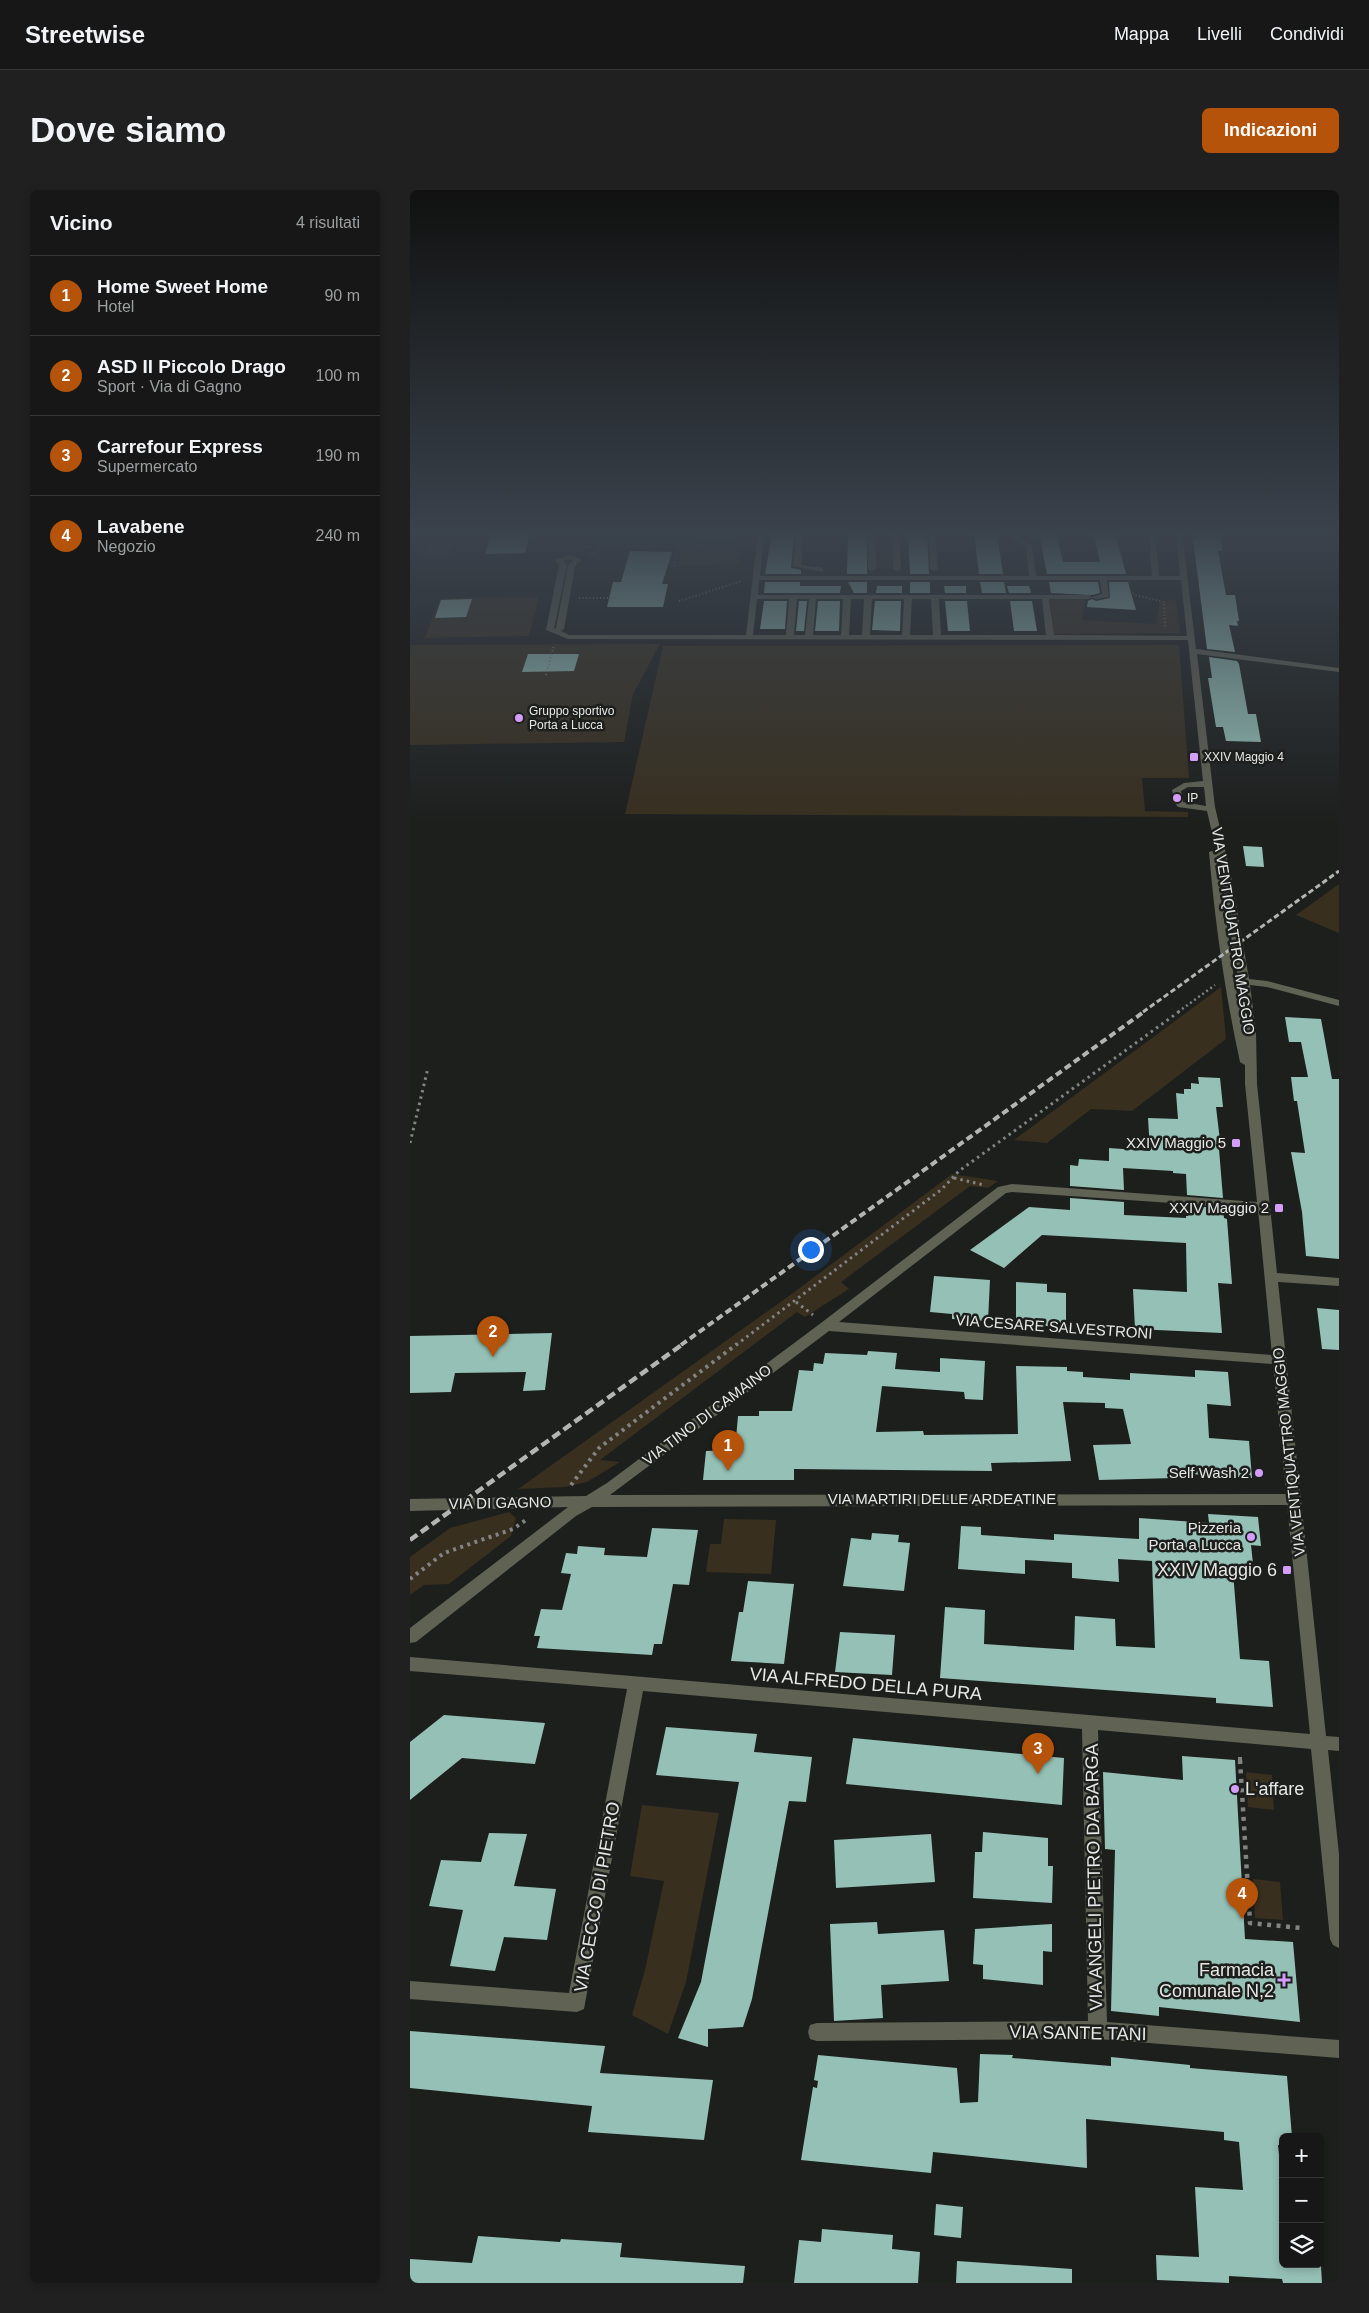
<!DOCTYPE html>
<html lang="it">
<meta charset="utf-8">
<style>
body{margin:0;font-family:Helvetica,sans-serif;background:#1f201f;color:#f1f3f6}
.controls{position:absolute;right:15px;bottom:15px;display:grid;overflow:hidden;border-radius:8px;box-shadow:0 2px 8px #0003}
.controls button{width:45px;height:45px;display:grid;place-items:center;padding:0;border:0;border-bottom:1px solid #353635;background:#161716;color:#f1f3f6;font:25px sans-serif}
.you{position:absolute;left:400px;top:1059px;width:18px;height:18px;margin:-12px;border:4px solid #fff;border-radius:50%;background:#1a73e8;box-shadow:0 0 0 8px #1a73e833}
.badge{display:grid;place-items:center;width:32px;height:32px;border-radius:50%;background:#b45309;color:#fff;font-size:16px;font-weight:700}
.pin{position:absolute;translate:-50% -41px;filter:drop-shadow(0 1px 2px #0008)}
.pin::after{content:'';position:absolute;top:26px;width:18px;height:15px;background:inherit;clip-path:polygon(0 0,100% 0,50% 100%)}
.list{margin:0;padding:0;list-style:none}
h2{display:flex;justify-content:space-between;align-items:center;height:65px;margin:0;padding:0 20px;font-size:21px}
h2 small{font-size:16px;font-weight:400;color:#9e9fa1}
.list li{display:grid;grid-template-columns:32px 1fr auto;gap:15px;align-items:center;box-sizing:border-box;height:80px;padding:0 20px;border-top:1px solid #353635}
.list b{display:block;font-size:19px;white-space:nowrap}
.list p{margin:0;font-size:16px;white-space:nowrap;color:#9e9fa1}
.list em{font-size:16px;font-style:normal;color:#9e9fa1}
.icon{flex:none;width:28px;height:28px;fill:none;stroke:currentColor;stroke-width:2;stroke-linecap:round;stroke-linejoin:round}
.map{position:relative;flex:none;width:929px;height:2093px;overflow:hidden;border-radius:8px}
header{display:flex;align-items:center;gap:30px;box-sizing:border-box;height:70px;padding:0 25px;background:#161716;border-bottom:1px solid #353635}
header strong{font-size:24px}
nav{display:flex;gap:28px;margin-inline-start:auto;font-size:18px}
.intro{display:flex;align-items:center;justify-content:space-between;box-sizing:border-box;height:120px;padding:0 30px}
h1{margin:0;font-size:35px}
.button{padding:12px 22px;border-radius:8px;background:#b45309;color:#fff;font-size:18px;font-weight:700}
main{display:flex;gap:30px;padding:0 30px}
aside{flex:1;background:#161716;border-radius:8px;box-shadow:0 2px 8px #0003}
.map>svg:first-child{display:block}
.built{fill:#242a24}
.green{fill:#382f1f}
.building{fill:#95c0b6}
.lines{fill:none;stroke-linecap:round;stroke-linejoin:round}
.path-far4{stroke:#828382;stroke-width:2;stroke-dasharray:1 2.5;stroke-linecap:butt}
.path-far3{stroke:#828382;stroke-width:2.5;stroke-dasharray:2 3;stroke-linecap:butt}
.path-far2{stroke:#828382;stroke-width:3;stroke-dasharray:2.5 4;stroke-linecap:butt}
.path-far1{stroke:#828382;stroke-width:4;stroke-dasharray:3 4.5;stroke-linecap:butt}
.path{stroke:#828382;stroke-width:4.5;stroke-dasharray:4 5.5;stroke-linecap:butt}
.minor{fill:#606254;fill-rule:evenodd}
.rail-far2{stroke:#b3b4b3;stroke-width:3;stroke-dasharray:5.5 3;stroke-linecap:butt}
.rail-far1{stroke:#b3b4b3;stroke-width:4;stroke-dasharray:7 4;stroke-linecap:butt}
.rail{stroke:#b3b4b3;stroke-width:4.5;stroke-dasharray:9 4.5;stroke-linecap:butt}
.poi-dot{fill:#d29dfd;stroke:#1d1f1d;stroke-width:2}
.labels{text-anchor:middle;stroke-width:5;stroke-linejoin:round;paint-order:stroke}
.far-poi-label{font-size:12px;fill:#e5e6e5;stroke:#1d1f1d;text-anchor:start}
.street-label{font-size:15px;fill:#e5e6e5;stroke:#1d1f1d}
.poi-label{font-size:15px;fill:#e5e6e5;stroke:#1d1f1d;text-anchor:end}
.near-poi-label{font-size:18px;fill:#e5e6e5;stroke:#1d1f1d;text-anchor:end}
.near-street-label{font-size:18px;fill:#e5e6e5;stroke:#1d1f1d}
</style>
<header>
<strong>Streetwise</strong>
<nav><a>Mappa</a><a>Livelli</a><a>Condividi</a></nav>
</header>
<div class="intro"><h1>Dove siamo</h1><a class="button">Indicazioni</a></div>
<main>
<aside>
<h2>Vicino<small>4 risultati</small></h2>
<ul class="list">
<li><span class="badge">1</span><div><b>Home Sweet Home</b><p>Hotel</p></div><em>90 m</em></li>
<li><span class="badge">2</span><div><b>ASD Il Piccolo Drago</b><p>Sport · Via di Gagno</p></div><em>100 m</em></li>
<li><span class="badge">3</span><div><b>Carrefour Express</b><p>Supermercato</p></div><em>190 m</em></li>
<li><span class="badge">4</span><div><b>Lavabene</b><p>Negozio</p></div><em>240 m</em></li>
</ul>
</aside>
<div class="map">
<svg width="929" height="2093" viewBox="0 0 929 2093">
<rect width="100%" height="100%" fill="#1d1f1d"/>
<path class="built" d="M186 343H329V349H288L287 354 183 355Z"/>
<path class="green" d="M462 343H486L487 379H462Z
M43 351 38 366H13L18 352Z
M272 357H330L328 375 269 376Z
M129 407 119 446 15 448 30 408Z
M675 409 672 430 746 434 750 412 766 410 770 443 644 444 640 410Z
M250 454 223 504 214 552 0 555V455Z
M769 455 779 588H732L735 621 778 622V627L215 624 253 456Z
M929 694V743L886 725Z
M811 797 816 849 722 921 681 919 637 953 604 950Z
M542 984 588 991 578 998 560 996 431 1092 439 1099 395 1127 387 1122 190 1270 210 1272 177 1292 155 1297 108 1299 379 1106Z
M99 1322 106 1328 101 1346 39 1394 14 1395 0 1405V1367L40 1338Z
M314 1329 366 1330 361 1384 296 1382 300 1354H311Z
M836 1582 862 1585 864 1620 838 1617Z
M232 1615 309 1623 276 1792 258 1844 222 1825 235 1780 254 1691 220 1686Z
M843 1689 870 1692 873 1730 845 1728Z"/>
<path class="building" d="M120 343 115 363 75 364 81 344Z
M362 343H384L381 378 391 380V384H355Z
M438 343H457V384H437Z
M498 343H517L519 384H500Z
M564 343H587L593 384H569Z
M629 343H646L653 372H690L683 343H705L716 384H637Z
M787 343H810L813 361H808L816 405H825L829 431H827L828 436 819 435 825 462 797 459 783 349H788Z
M220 361 262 362 252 394H258L253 417H197L203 392H211Z
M355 392H390V396H431L430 403H354Z
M438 392H457V403H444Z
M500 392H520V403H500Z
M570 392H594L596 403H572Z
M639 392H688L690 403 682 405 641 403Z
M699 392H718L726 420 677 417 678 411 682 409 686 411 700 408Z
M467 396H492V403H466Z
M534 396H556V403H535Z
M597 396H619L621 403H599Z
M62 409 56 427 25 428 31 410Z
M354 411H377L375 439H350Z
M389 411H397L394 441H386Z
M408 411H430L429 441H405Z
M465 411H491L490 441 462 440Z
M535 411H557L560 441H538Z
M600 411H622L627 441H604Z
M118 464H169L164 481 112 482Z
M799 467 827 471 829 474 838 524H846L851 552 816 551 813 537H806L798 488H802Z
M833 656 852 657 854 677 836 676Z
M875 827 911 829 922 889H929V1069L896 1066 892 1022 881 962 895 963 887 911H884L881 887H898L891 852H879Z
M788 887 810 888 813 917H806L811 959H809L813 1008 777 1005 776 984 763 983V981L713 978 714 1000 660 996V975L668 976 669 969 699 971V958L740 961 738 928 768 929 766 903 774 904V899H781V893L789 894Z
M660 1008 714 1012V1025L776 1028V1026H778V1016L813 1018 814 1028 817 1029 822 1094 808 1093 812 1143 725 1139 723 1099 777 1102 776 1053 632 1045 594 1078 560 1060 619 1017 660 1020Z
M524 1086 580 1090 578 1131 542 1129V1124L520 1122Z
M606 1092 637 1094V1102L656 1103V1137L618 1135 619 1129 606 1128Z
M907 1118 929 1120V1160L912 1159Z
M142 1143 135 1200 113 1201 116 1182 45 1183 41 1202 0 1203V1146Z
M458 1161 487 1163 485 1179 530 1182V1168L575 1171 573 1210 555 1209 554 1202 472 1196 466 1242 513 1241 514 1245 608 1244 606 1176 657 1177V1181L673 1182V1187L720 1190V1183L785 1187V1180L818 1182 821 1216 797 1214 799 1248 839 1251 842 1288 764 1283 765 1288 689 1290 683 1255 721 1254 713 1219 695 1218V1213L653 1212 661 1271 581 1273 582 1281 384 1279V1290H293L296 1261 325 1260 328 1226H349V1221H382L389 1180 403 1181 404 1173 413 1174 415 1163 457 1165Z
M798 1324 848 1327 851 1356 841 1355 844 1383 823 1382 830 1469 859 1471 863 1517 806 1513V1508L530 1488 535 1417 575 1420 574 1454 664 1460 665 1426 705 1429 706 1456 745 1458 742 1371 708 1369 709 1392 662 1388V1373L615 1370V1384L548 1379 551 1336 571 1337V1345L644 1350V1344L729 1349V1328L799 1333Z
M242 1338 288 1340 279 1395 263 1394 252 1454H244L242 1465 127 1458 130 1446H124L131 1419 152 1420 161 1384 151 1383 156 1363 167 1364 168 1356 195 1358 194 1365 237 1367Z
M462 1343 489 1345 488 1352 500 1353 494 1401 433 1396 441 1348 461 1350Z
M338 1391 384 1394 374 1474 321 1471 329 1422H333Z
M430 1442 485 1445 482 1485 425 1482Z
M34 1525 135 1533 125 1574 52 1568 0 1610V1552Z
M256 1537 347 1544 344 1562 402 1567 396 1612 379 1611 342 1809 333 1837 298 1839V1857L268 1848 291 1792 329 1592 246 1585Z
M443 1548 654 1568 652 1615 436 1594Z
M772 1566 825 1570 835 1749 883 1752 890 1832 749 1817V1826L701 1821 705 1660 695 1659 693 1582 773 1590Z
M573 1642 638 1648V1676H643L642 1713 563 1708 565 1662H572Z
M79 1643 117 1644 104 1696 146 1699 137 1750 94 1747 85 1781 40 1776 53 1720 19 1716 31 1670 71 1672Z
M521 1644 525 1692 426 1698 424 1650Z
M467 1732 468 1744 534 1740 539 1791 471 1795 473 1828 424 1831 420 1734Z
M642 1734V1762L633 1761V1795L573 1789V1775L563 1774 565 1739Z
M0 1841 195 1856 190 1883 303 1890 294 1950 178 1942 182 1916 0 1898Z
M570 1864 603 1865 602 1868 701 1876V1867L780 1875V1878L877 1886 882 1947H873V1955H868L873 2004V2074L911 2076 912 2093H873L872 2089 819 2086V2093L747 2090 746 2065 789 2067 785 1997 833 2000 829 1952 814 1950V1942L676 1929 677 1978 523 1962 521 1983 391 1970 403 1897 407 1898 408 1891 404 1890 408 1865 547 1878 550 1913 568 1912Z
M526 2014 553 2017 551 2048 524 2045Z
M412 2039 483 2045 482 2059 510 2062 508 2093H384L389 2050 411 2052Z
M68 2046 150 2052 151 2049 212 2053 210 2067 335 2076 333 2093H0V2069L62 2073Z
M547 2071 662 2079V2093H546Z"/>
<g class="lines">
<path class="path-far4" d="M174 357 337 355
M180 365 194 358
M694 367H697
M711 367H713
M264 376 269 356
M720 401 725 405 754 412 755 437
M169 408H208
M269 411 332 391
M136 485 144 455"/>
<path class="path-far3" d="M768 822 805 795"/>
<path class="path-far2" d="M0 953 18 878
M544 988 574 995
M386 1112 403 1125
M326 1155 532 999 549 981 770 821"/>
<path class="path-far1" d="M161 1295 189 1258 327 1154
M0 1389 34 1363 103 1339 116 1330
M830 1567V1572"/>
<path class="path" d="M830 1570 840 1733 891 1738"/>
<path class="minor" d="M348 343H354L350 386H619L616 356 604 350 601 343H607L609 348 622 355 626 386H742L739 343H745L749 386H770L766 343H772L786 459 929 478V482L787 464 805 617 821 685 839 789 857 791 929 810V816L857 797 840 795 846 842 847 894 867 1083 929 1088V1096L868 1092 916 1546 929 1547V1561L918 1560 929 1664V1758L923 1755 920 1749 901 1559 688 1540 697 1832 929 1850V1868L688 1849 407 1851 400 1849 398 1842 400 1835 407 1833 678 1831 672 1539 233 1501 174 1819 167 1822 0 1809V1791L159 1803 217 1499 0 1481V1467L900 1544 877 1315 182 1317 166 1326 6 1452 0 1453V1438L158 1317 0 1321V1309L176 1306 197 1293 411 1133 588 997 602 994 847 1012 835 894V875L830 872C815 803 805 733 799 662L806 660 797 621 768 617 765 613 762 600 774 593 793 591 778 450 158 449 136 440 149 375 145 370 160 365 172 370 165 376 154 439 151 441 159 445H336ZM160 369 163 371 158 375 146 438 144 439 157 375 153 371ZM349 390H690L692 404 682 407 679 405H348ZM697 390H771L777 446 644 445 639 409H679L682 407 686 409 699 407ZM347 409H379L376 445H343ZM387 409H399L395 445H384ZM406 409H433L431 445H403ZM441 409H454L452 445H439ZM462 409H494L492 445H460ZM502 409H521L523 445H500ZM529 409H632L636 445H531ZM778 597H794L796 616 773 612 771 601ZM810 681 811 685 828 788 824 789ZM825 794H829L836 846ZM602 1002 848 1019 862 1165 429 1132 596 1003ZM419 1141 863 1174 876 1304 200 1305Z
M387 343H393L391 375 413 378V382L383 376Z
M459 343H465L466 379 462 381 458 379Z
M483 343H489L491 379 487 381 483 379Z
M519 343H525L528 379 524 381 520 379Z"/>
<path class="rail-far2" d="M733 822 929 681"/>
<path class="rail-far1" d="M271 1155 735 821"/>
<path class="rail" d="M0 1350 273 1154"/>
</g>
<linearGradient id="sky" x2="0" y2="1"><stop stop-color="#101110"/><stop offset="0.54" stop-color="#3a424c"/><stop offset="1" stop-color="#3a424c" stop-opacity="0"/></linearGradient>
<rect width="929" height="636" fill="url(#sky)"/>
<g class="poi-dot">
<circle cx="109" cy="528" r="5"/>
<rect x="779" y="562" width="10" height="10" rx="2.5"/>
<circle cx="767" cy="608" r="5"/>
<rect x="821" y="948" width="10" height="10" rx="2.5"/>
<rect x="864" y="1013" width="10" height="10" rx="2.5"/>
<circle cx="849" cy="1283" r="5"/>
<circle cx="841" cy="1347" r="5"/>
<rect x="872" y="1375" width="10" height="10" rx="2.5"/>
<circle cx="825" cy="1599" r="5"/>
<path d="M871.5 1782.5h5v5h5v5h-5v5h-5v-5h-5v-5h5z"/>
</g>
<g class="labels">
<g class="far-poi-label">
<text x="119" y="525">Gruppo sportivo<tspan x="119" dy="14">Porta a Lucca</tspan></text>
<text x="794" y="571">XXIV Maggio 4</text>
<text x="777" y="612">IP</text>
</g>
<g class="street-label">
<text transform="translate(823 741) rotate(81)" y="5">VIA VENTIQUATTRO MAGGIO</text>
<text transform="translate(644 1137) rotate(4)" y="5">VIA CESARE SALVESTRONI</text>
<text transform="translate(297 1225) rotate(-37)" y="5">VIA TINO DI CAMAINO</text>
<text transform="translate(879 1262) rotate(-96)" y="5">VIA VENTIQUATTRO MAGGIO</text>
<text x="532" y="1314">VIA MARTIRI DELLE ARDEATINE</text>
<text transform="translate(90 1313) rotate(-1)" y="5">VIA DI GAGNO</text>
</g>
<g class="poi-label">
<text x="816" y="958">XXIV Maggio 5</text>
<text x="859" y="1023">XXIV Maggio 2</text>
<text x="839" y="1288">Self Wash 2</text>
<text x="831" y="1343">Pizzeria<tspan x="831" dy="17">Porta a Lucca</tspan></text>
</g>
<g class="near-poi-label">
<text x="867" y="1386">XXIV Maggio 6</text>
<text x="835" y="1605" text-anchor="start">L'affare</text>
<text x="864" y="1786">Farmacia<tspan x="864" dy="21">Comunale N,2</tspan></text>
</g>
<g class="near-street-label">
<text transform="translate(456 1494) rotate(5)" y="6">VIA ALFREDO DELLA PURA</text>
<text transform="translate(684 1687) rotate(-91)" y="6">VIA ANGELI PIETRO DA BARGA</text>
<text transform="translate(187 1707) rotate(-80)" y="6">VIA CECCO DI PIETRO</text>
<text transform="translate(668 1843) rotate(1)" y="6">VIA SANTE TANI</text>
</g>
</g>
</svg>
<div class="controls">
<button>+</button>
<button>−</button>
<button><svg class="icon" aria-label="layers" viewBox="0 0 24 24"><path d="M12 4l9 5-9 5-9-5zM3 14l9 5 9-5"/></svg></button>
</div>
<div class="you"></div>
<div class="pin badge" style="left:318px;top:1281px">1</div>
<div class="pin badge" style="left:83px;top:1167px">2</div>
<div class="pin badge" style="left:628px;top:1584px">3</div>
<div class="pin badge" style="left:832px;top:1729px">4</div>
</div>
</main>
